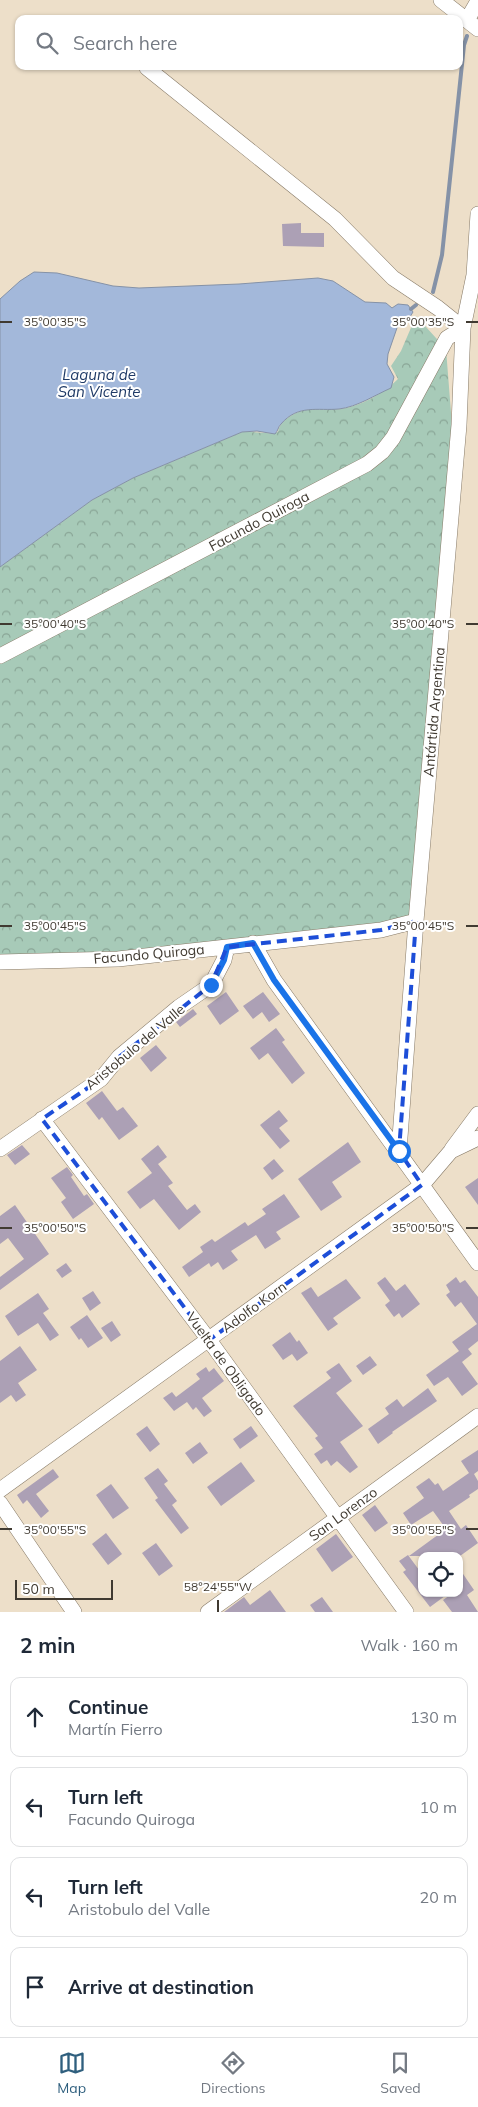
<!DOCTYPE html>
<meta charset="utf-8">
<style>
body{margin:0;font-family:Mulish,sans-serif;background:#f2f2f3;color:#1f2937}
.controls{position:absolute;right:15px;bottom:15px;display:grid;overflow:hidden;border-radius:10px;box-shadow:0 1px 4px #0004}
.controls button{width:45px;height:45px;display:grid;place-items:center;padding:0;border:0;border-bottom:1px solid #e0e1e3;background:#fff;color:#1f2937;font:25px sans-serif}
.scale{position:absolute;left:15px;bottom:12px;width:98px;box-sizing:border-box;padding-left:5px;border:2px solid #403a31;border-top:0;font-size:14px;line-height:18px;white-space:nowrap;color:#403a31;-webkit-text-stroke:4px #fff;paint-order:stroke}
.stop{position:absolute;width:15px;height:15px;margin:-11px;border:4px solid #1a73e8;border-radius:50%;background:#fff}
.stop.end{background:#1a73e8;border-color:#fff;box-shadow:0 1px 5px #0008}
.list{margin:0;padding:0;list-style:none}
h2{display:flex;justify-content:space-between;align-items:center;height:65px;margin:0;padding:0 20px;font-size:21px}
h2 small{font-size:16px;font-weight:400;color:#747a83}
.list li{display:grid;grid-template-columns:32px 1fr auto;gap:15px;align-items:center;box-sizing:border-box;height:80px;margin:0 10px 10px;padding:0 10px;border:1px solid #e0e1e3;border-radius:10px}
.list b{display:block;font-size:19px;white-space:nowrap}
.list p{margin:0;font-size:16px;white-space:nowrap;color:#747a83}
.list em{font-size:16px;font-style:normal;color:#747a83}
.icon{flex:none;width:28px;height:28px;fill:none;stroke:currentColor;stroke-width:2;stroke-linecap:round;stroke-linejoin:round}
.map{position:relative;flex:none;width:478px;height:1612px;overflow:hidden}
.search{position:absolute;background:#fff;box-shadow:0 1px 4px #0004;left:15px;right:15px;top:15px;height:55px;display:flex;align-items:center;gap:12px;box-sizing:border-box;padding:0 18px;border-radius:10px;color:#747a83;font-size:19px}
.sheet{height:425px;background:#fff}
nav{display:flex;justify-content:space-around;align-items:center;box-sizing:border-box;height:70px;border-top:1px solid #e0e1e3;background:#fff;font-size:14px;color:#747a83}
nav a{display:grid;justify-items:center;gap:2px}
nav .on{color:#2f5f7e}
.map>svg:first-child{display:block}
.park{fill:url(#park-crowns)}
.water{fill:#a3b8da;stroke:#8592a7}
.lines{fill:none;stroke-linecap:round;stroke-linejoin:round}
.stream{stroke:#8592a7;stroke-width:4}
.building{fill:#aca0b5}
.minor-casing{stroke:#877a67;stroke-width:16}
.minor{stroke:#fff;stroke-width:15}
.route{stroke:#1a73e8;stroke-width:6}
.marked{fill:none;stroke:#1d4ed8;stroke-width:4;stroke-dasharray:10 6;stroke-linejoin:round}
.ticks{fill:none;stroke:#403a31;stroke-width:2}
.labels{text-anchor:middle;stroke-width:4;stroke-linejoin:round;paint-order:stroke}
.street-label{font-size:14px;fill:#403a31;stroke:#fff}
.water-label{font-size:15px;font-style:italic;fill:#1f3a66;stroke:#fff}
.ticks-label{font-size:12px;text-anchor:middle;fill:#403a31;stroke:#fff;stroke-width:4;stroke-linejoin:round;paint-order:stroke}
</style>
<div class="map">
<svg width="478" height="1612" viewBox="0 0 478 1612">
<defs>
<pattern id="park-crowns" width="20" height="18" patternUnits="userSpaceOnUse" patternTransform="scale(1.25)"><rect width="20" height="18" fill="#a7cab8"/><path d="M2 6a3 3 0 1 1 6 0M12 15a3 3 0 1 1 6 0" fill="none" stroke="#89a596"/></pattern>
</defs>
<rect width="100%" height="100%" fill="#eddfc9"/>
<path class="park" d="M416 316 446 349 452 425 416 921 381 930 0 962V567L92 500 133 478 242 432C253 431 270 435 278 432 281 416 303 409 317 408 325 408 333 410 341 409 361 406 384 393 398 379L391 366 401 351Z"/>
<path class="water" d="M34 272 57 273 113 286 139 288 239 284 318 278 333 281 365 302 386 303 392 308 398 304 408 305 413 312 408 320 398 325 388 354 387 364 394 377 391 388C375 395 357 407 339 409 318 411 298 404 281 424 278 427 278 431 275 434L257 431 242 432 133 478 92 500 0 567V299L20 281Z"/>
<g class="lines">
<path class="stream" d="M433 292 442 255 464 45 467 36
M411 309 416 305"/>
</g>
<path class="building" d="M301 223V233H324V247L283 246 282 224Z
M226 992 239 1011 220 1025 207 1006Z
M263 992 280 1014 269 1022 262 1012 253 1019 243 1006Z
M193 1009 197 1014 180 1027 176 1022Z
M276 1028 285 1040 282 1042 305 1073 292 1084 268 1053 259 1060 250 1048Z
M156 1045 167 1058 151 1072 140 1058Z
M102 1091 117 1111 123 1107 138 1126 119 1140 102 1117 99 1120 86 1103Z
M279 1110 288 1121 279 1128 290 1141 280 1149 260 1125Z
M348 1142 361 1162 332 1182 342 1197 321 1211 298 1179Z
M22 1145 30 1154 15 1165 7 1155Z
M158 1145 167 1157 158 1164 173 1183 168 1186 187 1210 195 1204 201 1212 179 1230 154 1199 140 1209 127 1192 152 1173 141 1159Z
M274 1159 284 1171 272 1180 263 1168Z
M67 1167 73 1175 71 1177 84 1196 87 1194 94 1204 73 1219 61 1202 66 1198 51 1178Z
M478 1178V1205L465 1187Z
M284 1194 300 1217 276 1232 281 1239 265 1249 256 1235 231 1251 238 1260 223 1270 218 1262 211 1267 209 1263 189 1277 182 1267 203 1252 200 1247 212 1239 215 1242 245 1222 248 1226 266 1214 262 1209Z
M15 1205 49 1254 0 1290V1277L24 1259 8 1238 0 1244V1216Z
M66 1263 72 1271 62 1278 56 1270Z
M385 1277 396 1291 405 1284 420 1304 402 1318 399 1313 394 1317 385 1305 390 1301 377 1283Z
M456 1277 460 1283 465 1280 478 1297V1341L468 1349 472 1354 462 1362 478 1384 462 1396 448 1377 434 1386 426 1375 459 1351 452 1342 477 1324 461 1302 455 1307 446 1295 450 1292 446 1285Z
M346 1279 361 1298 333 1318 338 1324 328 1331 301 1293 311 1287 318 1297Z
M93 1291 101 1303 90 1311 82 1298Z
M38 1293 49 1309 43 1313 59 1335 50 1341 38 1323 18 1336 5 1316Z
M87 1315 103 1338 88 1348 81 1338 79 1340 70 1327Z
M112 1321 121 1335 111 1342 101 1328Z
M290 1332 297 1342 299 1340 308 1353 297 1361 292 1354 283 1360 272 1345Z
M20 1346 37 1370 18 1383 26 1395 16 1402 11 1395 0 1403V1361Z
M370 1356 377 1365 363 1375 356 1366Z
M339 1363 352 1381 336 1393 363 1426 340 1442 358 1467 350 1473 337 1461 331 1466 327 1460 321 1464 314 1454 323 1448 315 1438 318 1436 293 1406 331 1378 326 1372Z
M206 1367 209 1372 214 1368 224 1381 202 1398 212 1411 204 1417 196 1407 193 1410 187 1402 174 1411 163 1398 172 1392 176 1397 200 1379 196 1374Z
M428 1388 437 1401 392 1432 393 1433 378 1444 368 1429 389 1414 385 1408 397 1399 403 1407Z
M147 1426 160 1444 150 1452 136 1434Z
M251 1426 258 1436 240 1449 233 1439Z
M200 1442 208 1453 193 1464 185 1453Z
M478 1450V1471L474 1474 478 1481V1489L469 1495 470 1497 449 1511 461 1529 466 1525 478 1543 460 1556H409L446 1529 433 1511 411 1525 403 1513 424 1498 416 1487 429 1478 435 1485 438 1483 443 1491 469 1473 461 1461Z
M241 1462 255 1481 221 1506 207 1487Z
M158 1468 168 1481 164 1484 177 1501 172 1505 189 1528 181 1534 155 1500 158 1498 144 1478Z
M53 1469 59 1477 36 1494 49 1511 41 1518 27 1500 23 1504 17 1495Z
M111 1484 129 1508 113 1519 96 1495Z
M375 1505 388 1523 375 1532 362 1515Z
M106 1533 122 1554 108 1565 92 1544Z
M336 1534 353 1557 332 1572 316 1549Z
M156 1543 173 1566 159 1576 142 1553Z
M408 1555 422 1574V1593H449L430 1607 403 1572 406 1570 399 1561Z
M459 1568 474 1590 467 1595 478 1612H452L443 1600 453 1593H459Z
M270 1590 286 1612H224L244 1597 250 1605Z
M322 1597 333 1612H315L310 1605Z"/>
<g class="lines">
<g class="minor-casing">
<path id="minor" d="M441 0 478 29
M467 20 478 1
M0 656 367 464 382 452 393 438 447 338 463 328 438 308 393 278 335 219 147 68
M253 943 274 980 478 1263
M0 962 118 959 381 930 416 921
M42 1119 209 1340 406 1612
M0 1149 101 1079 119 1057 179 1007 211 985 224 960 227 947
M452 1149 478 1114
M399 1151 416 921 459 425 463 328 474 275 478 214
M0 1490 422 1185 451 1151 478 1138
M0 1503 74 1612
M208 1612 478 1416"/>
</g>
<use href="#minor" class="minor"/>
</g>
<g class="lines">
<path class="route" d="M211 985 224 960 227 947 253 943 274 980 399 1151"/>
</g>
<path class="marked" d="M416 921 399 1151 422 1185 209 1340 42 1119 101 1079 119 1057 211 985 227 947 381 930Z"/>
<path class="ticks" d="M0 322H12M466 322H478M0 624H12M466 624H478M0 926H12M466 926H478M0 1228H12M466 1228H478M0 1529H12M466 1529H478M218 1600V1612"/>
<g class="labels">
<g class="street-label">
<text transform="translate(259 521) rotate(-28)" y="5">Facundo Quiroga</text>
<text transform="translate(434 712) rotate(-85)" y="5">Antártida Argentina</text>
<text transform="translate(149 954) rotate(-5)" y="5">Facundo Quiroga</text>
<text transform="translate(135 1047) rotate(-40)" y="5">Aristobulo del Valle</text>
<text transform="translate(254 1307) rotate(-36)" y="5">Adolfo Korn</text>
<text transform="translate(226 1364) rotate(54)" y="5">Vuelta de Obligado</text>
<text transform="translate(343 1514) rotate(-36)" y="5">San Lorenzo</text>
</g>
<g class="water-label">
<text x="99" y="380">Laguna de<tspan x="99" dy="17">San Vicente</tspan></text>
</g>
</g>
<g class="ticks-label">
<text x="55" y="326">35°00'35"S</text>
<text x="423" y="326">35°00'35"S</text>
<text x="55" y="628">35°00'40"S</text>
<text x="423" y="628">35°00'40"S</text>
<text x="55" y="930">35°00'45"S</text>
<text x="423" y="930">35°00'45"S</text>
<text x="55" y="1232">35°00'50"S</text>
<text x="423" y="1232">35°00'50"S</text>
<text x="55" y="1534">35°00'55"S</text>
<text x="423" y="1534">35°00'55"S</text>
<text x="218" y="1591">58°24'55"W</text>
</g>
</svg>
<div class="controls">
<button><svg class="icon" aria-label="locate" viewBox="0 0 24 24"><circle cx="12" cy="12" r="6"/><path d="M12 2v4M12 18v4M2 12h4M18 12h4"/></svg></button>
</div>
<div class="scale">50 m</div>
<div class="stop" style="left:399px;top:1151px"></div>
<div class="stop end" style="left:211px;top:985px"></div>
<div class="search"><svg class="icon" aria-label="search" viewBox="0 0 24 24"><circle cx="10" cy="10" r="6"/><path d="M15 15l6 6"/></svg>Search here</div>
</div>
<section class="sheet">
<h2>2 min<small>Walk · 160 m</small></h2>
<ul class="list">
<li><svg class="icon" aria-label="ahead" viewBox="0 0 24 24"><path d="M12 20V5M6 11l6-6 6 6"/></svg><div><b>Continue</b><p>Martín Fierro</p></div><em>130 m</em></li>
<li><svg class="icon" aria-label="left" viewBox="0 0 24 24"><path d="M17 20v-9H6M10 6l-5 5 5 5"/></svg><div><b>Turn left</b><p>Facundo Quiroga</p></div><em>10 m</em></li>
<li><svg class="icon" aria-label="left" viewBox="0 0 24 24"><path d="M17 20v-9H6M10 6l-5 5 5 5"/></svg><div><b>Turn left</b><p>Aristobulo del Valle</p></div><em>20 m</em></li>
<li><svg class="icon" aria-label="arrive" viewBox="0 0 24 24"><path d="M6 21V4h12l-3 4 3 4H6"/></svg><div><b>Arrive at destination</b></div></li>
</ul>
</section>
<nav>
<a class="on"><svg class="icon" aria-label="map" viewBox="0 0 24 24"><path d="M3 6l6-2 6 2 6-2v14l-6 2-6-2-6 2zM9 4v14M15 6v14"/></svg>Map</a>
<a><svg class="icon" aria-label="directions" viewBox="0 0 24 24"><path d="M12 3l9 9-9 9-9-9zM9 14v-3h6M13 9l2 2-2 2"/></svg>Directions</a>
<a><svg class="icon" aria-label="saved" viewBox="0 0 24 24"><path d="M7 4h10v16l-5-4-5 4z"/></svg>Saved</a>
</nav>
